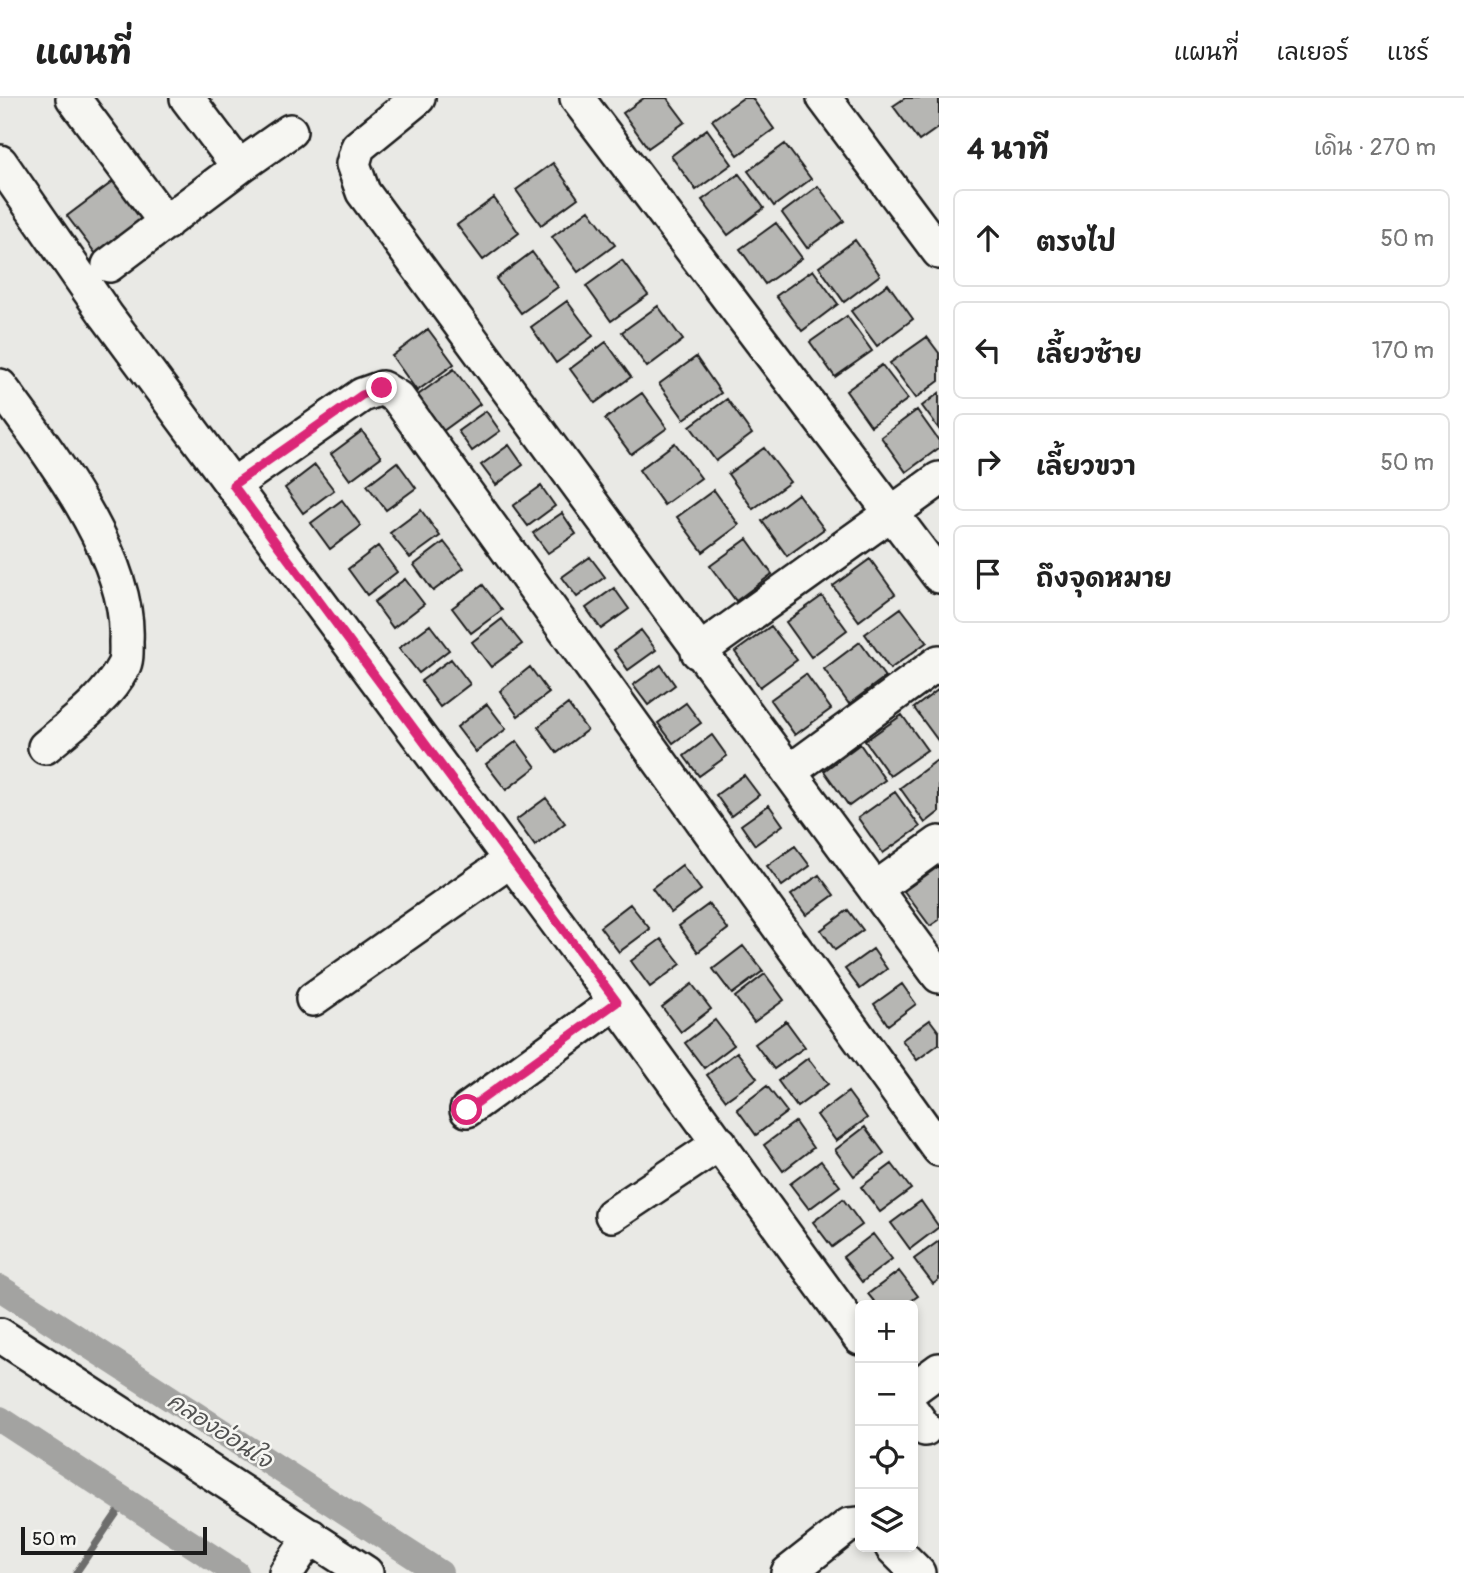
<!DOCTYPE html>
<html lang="th">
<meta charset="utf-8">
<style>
body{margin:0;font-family:Pangolin,"Playpen Sans Thai",sans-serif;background:#f6f6f6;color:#222}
.controls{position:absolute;right:21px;bottom:21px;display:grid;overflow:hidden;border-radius:10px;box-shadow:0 4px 10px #0003}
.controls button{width:63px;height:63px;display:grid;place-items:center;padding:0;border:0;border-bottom:2px solid #e0e0e0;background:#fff;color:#222;font:35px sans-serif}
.scale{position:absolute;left:21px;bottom:18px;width:186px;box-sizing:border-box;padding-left:7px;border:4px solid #1c1c1c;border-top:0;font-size:19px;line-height:24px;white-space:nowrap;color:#1c1c1c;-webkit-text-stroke:5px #f6f6f2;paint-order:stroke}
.stop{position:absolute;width:21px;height:21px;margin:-16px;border:5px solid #db2777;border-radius:50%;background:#fff}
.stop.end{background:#db2777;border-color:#fff;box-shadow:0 2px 7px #0008}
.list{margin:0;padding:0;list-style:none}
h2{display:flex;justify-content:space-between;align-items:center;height:91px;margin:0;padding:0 28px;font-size:30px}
h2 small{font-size:23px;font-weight:400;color:#767676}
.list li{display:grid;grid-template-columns:46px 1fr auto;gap:21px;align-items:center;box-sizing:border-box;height:98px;margin:0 14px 14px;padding:0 14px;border:2px solid #e0e0e0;border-radius:10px}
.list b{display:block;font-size:26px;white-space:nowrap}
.list em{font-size:23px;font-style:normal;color:#767676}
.icon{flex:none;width:38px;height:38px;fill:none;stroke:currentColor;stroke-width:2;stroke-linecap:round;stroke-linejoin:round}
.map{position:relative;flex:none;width:939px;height:1475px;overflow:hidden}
header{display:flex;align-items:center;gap:42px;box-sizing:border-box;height:98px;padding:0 35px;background:#fff;border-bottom:2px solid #e0e0e0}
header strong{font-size:33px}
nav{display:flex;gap:38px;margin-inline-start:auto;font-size:24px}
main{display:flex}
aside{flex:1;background:#fff}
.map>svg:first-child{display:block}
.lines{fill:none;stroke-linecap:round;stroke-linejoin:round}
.stream{stroke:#6d6d6c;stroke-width:7}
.canal{stroke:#a3a3a1;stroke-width:26}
.building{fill:#b6b6b3;stroke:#1c1c1c;stroke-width:2}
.minor-casing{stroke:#1c1c1c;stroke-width:38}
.minor{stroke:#f6f6f2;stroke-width:33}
.route{stroke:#db2777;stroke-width:9}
.labels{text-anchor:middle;stroke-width:5;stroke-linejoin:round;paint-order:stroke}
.water-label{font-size:23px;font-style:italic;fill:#525251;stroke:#f6f6f2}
</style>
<header>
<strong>แผนที่</strong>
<nav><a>แผนที่</a><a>เลเยอร์</a><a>แชร์</a></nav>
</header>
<main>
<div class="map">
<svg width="939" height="1475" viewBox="0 0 939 1475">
<rect width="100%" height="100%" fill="#e9e9e5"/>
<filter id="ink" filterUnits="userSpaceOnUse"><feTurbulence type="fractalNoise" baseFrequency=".0143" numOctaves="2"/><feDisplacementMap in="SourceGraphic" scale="14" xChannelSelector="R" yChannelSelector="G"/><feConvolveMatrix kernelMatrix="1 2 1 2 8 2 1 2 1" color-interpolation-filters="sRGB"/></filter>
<g filter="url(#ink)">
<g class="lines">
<path class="stream" d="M76 1475 125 1403"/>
<path class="canal" d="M0 1190 440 1475
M0 1321 236 1475"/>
</g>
<path class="building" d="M644 0H667L685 24 648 50 623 15Z
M743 0H752L774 31 738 57 712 22Z
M905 0H939V29L919 43 893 8Z
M707 31 732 66 696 92 671 58Z
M785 46 811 81 774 108 748 73Z
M553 65 578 100 541 127 516 92Z
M739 76 764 110 728 137 702 102Z
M119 79 153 121 99 160 67 118Z
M818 88 844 123 807 150 782 115Z
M494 100 519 135 483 162 457 127Z
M589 112 615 147 578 174 552 139Z
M776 125 802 160 765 186 740 151Z
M855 142 880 177 844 204 819 169Z
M532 154 558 189 521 215 496 181Z
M622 162 648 197 611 223 586 188Z
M813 172 838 206 802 233 776 198Z
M888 186 913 221 877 248 851 213Z
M567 203 593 238 556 265 531 229Z
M658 208 683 242 647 269 622 234Z
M847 218 872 253 835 279 810 244Z
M428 231 454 266 417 293 392 258Z
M927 239 939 255V283L916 300 890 265Z
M606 244 631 279 595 305 570 271Z
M696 259 721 295 684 321 659 286Z
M882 267 908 301 871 328 846 293Z
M454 271 480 306 443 333 418 297Z
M642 295 667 330 631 356 605 321Z
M939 295V331L922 308Z
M727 301 752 336 716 363 690 328Z
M917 312 939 343V350L906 374 881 339Z
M486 313 500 333 472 353 458 333Z
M362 333 381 359 350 382 331 356Z
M675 345 701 380 664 407 639 372Z
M509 347 523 367 496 387 481 367Z
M764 350 790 384 753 411 728 376Z
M397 364 416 390 386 412 367 387Z
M315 367 334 392 303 415 285 390Z
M541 388 555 408 528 428 513 408Z
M714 392 739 427 703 454 677 419Z
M798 396 824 431 787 458 762 423Z
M342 402 361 428 330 451 311 425Z
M421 412 440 438 410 460 390 435Z
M562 415 576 436 548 455 533 435Z
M747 441 772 476 736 503 710 468Z
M444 444 464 470 433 493 414 467Z
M378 448 397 474 367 497 348 471Z
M590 459 605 479 577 499 562 479Z
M870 461 895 496 859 523 833 488Z
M405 481 424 506 393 530 374 504Z
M483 487 502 512 471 535 452 510Z
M614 490 629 511 601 531 586 510Z
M822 498 847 532 811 559 786 524Z
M901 510 927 544 890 571 865 536Z
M502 521 522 546 491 569 472 544Z
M430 527 449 552 419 575 399 550Z
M771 528 797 562 760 589 735 554Z
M641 532 656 552 628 572 614 552Z
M860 544 885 579 849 606 824 571Z
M451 561 470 586 440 609 421 583Z
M661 567 675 587 648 607 633 587Z
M530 569 549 595 518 618 500 593Z
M806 576 831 611 795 637 770 602Z
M939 591V644L914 610Z
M686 605 701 625 673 645 658 625Z
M487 606 506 631 476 654 457 629Z
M568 606 587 632 557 655 538 629Z
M902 617 927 652 890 678 865 643Z
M712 637 727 658 699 678 684 658Z
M517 643 536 669 506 692 486 666Z
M860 646 885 682 849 708 824 673Z
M936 663 939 667V714L925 725 900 690Z
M744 677 759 697 731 718 716 697Z
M895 694 920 729 883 755 858 720Z
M546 700 565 725 535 748 516 722Z
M769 707 783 727 755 747 741 727Z
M795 748 810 768 782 788 767 768Z
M682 767 701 792 671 815 652 790Z
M939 768V822L930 828 904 793Z
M819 777 834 797 806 817 791 797Z
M630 806 650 831 619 854 600 829Z
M709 806 728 831 698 854 679 828Z
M848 812 863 832 835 852 821 832Z
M661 841 681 866 650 889 631 863Z
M743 848 763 873 732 896 713 871Z
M873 851 887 871 860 891 845 871Z
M765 876 784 902 754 924 735 899Z
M692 886 711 911 681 934 662 909Z
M902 886 916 906 888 927 874 906Z
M715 922 734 947 704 970 685 945Z
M930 922 939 934V946L917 962 902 942Z
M786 923 805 949 774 971 755 946Z
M737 954 757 980 726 1002 707 977Z
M808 960 828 986 797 1009 778 983Z
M767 988 787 1014 756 1037 737 1011Z
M848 994 867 1020 836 1043 817 1017Z
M795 1024 813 1050 783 1073 764 1047Z
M865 1029 884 1055 854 1078 835 1052Z
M821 1063 840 1088 809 1111 790 1086Z
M892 1066 911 1091 880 1114 861 1089Z
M843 1101 862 1127 832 1149 813 1124Z
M921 1103 939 1129 910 1151 891 1125Z
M873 1136 892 1161 862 1184 843 1159Z
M939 1143V1182L933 1186 914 1161Z
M899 1173 918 1198 905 1207H877L868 1196Z"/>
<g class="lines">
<g class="minor-casing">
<path id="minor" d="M73 0 166 125
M418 0 358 49 353 66 363 94 939 878
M577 0 939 478
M824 0 939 154
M0 64 106 217 616 904 860 1240
M239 69 290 33
M109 167 239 69 187 0
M0 288C48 354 131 458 126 543 126 551 127 562 123 569 107 601 72 626 45 649
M233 387 362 297 382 290 398 300 939 1051
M698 554 939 381
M789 674 939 564
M875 791 939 745
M313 901 511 762
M467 1012 616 904
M612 1117 720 1045
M0 1237 366 1475
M913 1291 939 1272
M913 1314 925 1331
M892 1449 918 1475
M286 1475 311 1438
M788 1475 849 1427 860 1426"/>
</g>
<use href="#minor" class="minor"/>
</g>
</g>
<g class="lines" filter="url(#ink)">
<path class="route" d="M382 290 362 297 233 387 617 904 467 1012"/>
</g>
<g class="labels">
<g class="water-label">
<text transform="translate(220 1332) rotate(33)" y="8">คลองอ่อนใจ</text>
</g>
</g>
</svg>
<div class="controls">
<button>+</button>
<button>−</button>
<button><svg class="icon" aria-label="locate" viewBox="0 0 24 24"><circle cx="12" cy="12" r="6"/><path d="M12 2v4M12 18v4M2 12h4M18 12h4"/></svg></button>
<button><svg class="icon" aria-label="layers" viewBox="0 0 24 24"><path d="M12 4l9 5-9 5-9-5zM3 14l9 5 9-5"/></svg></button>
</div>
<div class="scale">50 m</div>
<div class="stop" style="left:467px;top:1012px"></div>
<div class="stop end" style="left:382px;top:290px"></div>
</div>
<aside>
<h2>4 นาที<small>เดิน · 270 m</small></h2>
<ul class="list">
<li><svg class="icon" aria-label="ahead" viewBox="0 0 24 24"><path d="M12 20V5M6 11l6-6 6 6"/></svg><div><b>ตรงไป</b></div><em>50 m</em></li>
<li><svg class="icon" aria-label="left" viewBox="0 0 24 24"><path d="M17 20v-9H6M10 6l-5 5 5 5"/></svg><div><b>เลี้ยวซ้าย</b></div><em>170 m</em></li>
<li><svg class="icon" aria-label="right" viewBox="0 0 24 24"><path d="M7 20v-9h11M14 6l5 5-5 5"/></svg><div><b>เลี้ยวขวา</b></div><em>50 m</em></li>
<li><svg class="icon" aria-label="arrive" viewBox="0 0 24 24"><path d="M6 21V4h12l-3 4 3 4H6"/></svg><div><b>ถึงจุดหมาย</b></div></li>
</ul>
</aside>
</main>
